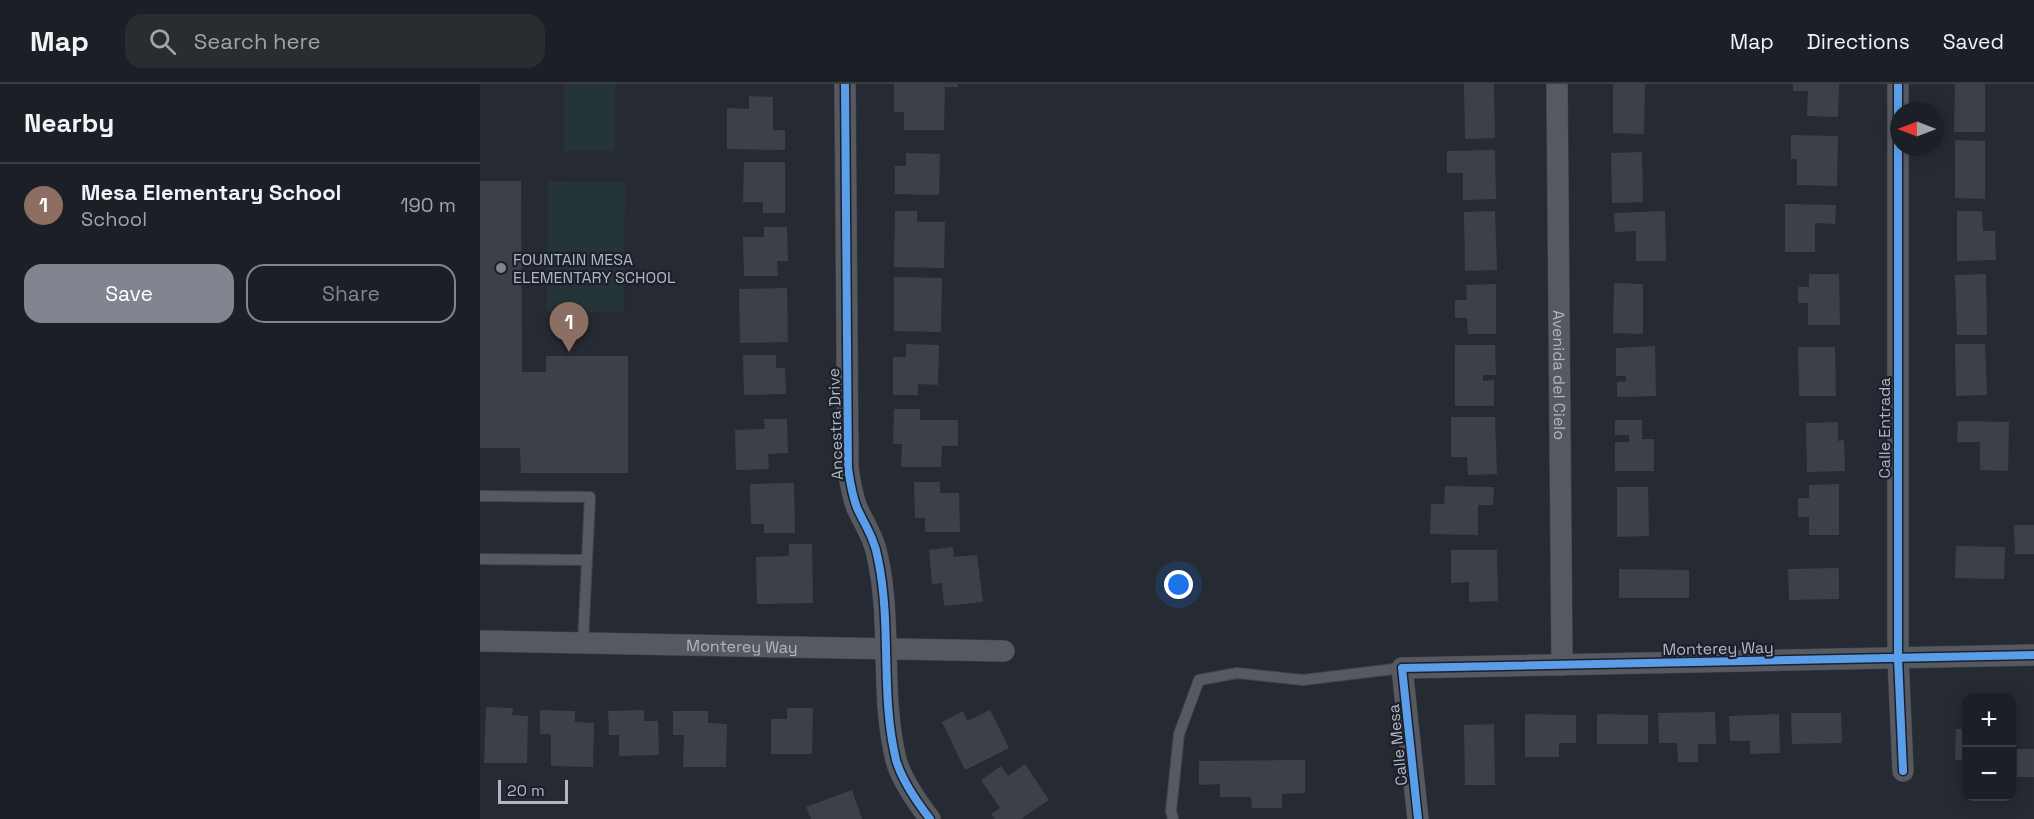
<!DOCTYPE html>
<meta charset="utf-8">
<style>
body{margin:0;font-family:"Space Grotesk",sans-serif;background:#292d32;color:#f1f3f6}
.controls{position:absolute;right:18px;bottom:18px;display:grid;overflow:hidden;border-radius:12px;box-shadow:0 3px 15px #0003}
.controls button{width:54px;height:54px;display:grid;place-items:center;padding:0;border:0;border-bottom:2px solid #3a3e43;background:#1c2026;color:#f1f3f6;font:30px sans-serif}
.compass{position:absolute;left:1410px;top:18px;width:54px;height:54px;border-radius:50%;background:#1c2026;box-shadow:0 3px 15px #0003;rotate:270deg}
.scale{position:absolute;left:18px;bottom:15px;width:70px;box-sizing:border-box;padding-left:6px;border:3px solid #b0b6c3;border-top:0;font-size:16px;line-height:21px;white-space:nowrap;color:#b0b6c3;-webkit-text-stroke:4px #1b202b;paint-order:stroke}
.you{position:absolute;left:699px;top:501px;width:21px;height:21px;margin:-15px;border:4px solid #fff;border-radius:50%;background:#1a73e8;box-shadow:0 0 0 9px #1a73e833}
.badge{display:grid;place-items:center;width:39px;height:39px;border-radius:50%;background:#808590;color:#fff;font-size:20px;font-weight:700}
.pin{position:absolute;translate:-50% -50px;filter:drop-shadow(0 2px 3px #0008)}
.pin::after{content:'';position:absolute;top:32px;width:21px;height:18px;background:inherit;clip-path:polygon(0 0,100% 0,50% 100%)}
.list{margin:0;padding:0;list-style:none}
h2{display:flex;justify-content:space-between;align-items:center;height:78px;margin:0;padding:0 24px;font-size:26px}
h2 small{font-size:20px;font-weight:400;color:#a0a3a7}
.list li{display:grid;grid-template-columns:39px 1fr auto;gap:18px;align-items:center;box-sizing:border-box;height:84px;padding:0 24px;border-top:2px solid #3a3e43}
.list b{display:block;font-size:22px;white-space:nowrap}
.list p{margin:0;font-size:20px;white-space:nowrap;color:#a0a3a7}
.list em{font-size:20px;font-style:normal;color:#a0a3a7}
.actions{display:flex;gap:12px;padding:18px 24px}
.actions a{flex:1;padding:14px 0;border:2px solid #808590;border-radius:18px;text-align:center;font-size:21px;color:#808590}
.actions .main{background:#808590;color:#fff}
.icon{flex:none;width:33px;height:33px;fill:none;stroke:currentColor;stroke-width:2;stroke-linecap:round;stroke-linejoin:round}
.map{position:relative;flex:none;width:1554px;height:735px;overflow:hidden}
header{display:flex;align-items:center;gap:36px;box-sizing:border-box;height:84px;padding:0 30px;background:#1c2026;border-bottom:2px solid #3a3e43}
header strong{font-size:28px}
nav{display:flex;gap:33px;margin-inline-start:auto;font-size:21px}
.search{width:420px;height:54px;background:#292d32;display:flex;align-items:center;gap:15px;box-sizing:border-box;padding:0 21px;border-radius:18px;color:#a0a3a7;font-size:22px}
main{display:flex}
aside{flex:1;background:#1c2026}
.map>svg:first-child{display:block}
.green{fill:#253437}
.building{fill:#3d4147}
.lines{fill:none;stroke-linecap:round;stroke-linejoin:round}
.service-casing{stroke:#42454a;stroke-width:12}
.minor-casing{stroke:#42454a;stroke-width:22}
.service{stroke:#565960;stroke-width:10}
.minor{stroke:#565960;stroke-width:21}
.cycleway-casing{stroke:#1b202b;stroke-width:11}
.cycleway{stroke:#5a9eea;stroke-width:8}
.poi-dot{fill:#808590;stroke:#1b202b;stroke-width:2}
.labels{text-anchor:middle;stroke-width:4.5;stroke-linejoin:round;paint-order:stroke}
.poi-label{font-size:16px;fill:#b0b6c3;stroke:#1b202b;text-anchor:start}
.street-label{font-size:16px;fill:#b0b6c3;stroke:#1b202b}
</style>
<header>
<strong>Map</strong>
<div class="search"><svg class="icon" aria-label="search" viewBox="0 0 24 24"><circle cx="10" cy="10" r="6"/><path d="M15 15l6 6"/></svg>Search here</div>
<nav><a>Map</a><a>Directions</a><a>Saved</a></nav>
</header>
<main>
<aside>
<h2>Nearby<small></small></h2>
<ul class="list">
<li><span class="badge" style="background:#8d6e63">1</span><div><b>Mesa Elementary School</b><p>School</p></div><em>190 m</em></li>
</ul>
<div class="actions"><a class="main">Save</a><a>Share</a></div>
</aside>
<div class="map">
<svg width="1554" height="735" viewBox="0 0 1554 735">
<rect width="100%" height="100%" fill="#262a32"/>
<path class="green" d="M84 0H135V67H84Z
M68 97 145 98 144 228H67Z"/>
<path class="building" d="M414 0H478V3H465L464 46H424V28H414Z
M984 0H1014L1015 54 985 55Z
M1133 0H1165L1164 50 1133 49Z
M1313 0H1359L1358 33 1327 32 1328 7H1313Z
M1475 0H1505V48H1474Z
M269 12 293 13V46H305V66L247 65V24L269 25Z
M1311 51 1358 52 1357 102 1317 101V75H1311Z
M1475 56 1505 57V115L1475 114Z
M1015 66 1016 115 983 116V89H967V67Z
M1162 68 1163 118 1132 119 1131 69Z
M426 69 460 70 459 111 415 110V82H426Z
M264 78H305V129H283V118H263Z
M0 97H41L42 288H66V272H148V389H41L40 364H0Z
M1305 120 1356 121 1355 140 1335 139V168H1305Z
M415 127H437V138H465L464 184 414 183Z
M1015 127 1017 186 985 187 984 128Z
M1185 127 1186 177H1156V147L1135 148 1134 129Z
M1477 127H1502L1503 147H1515L1516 176 1477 177Z
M284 143H307L308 177H297L298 192H264L263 153H284Z
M1329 190H1359L1360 241H1328V219H1318V203H1329Z
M1506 190 1507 251H1477L1475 191Z
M414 193 462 194 461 248 414 247Z
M1134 199 1163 200V250L1133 249Z
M1016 200V250H988L987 234H975V216H987L986 201Z
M307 204 308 258 260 259 259 205Z
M426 260 459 261 458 301 438 300V311H413V273H426Z
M1475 260H1505L1507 311 1476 312Z
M975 261H1015L1016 291H1003V297L1014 296V322H975Z
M1175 262 1176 312 1137 313V298L1146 297V292H1136V264Z
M1318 263H1355L1356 312H1319Z
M263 271H296V284H305L306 310 264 311Z
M414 325H440V336H478V362H462L461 383H421L422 360H413Z
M971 333H1015L1017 390 988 391 987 373H971Z
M284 335H307L308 369 288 370 289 385 256 386 255 346 285 345Z
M1135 336H1162V355H1174V387H1135V358H1149V351H1135Z
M1478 337 1529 338 1528 387 1500 386V358H1477Z
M1358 338V357L1364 356 1365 387 1327 388 1326 339Z
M434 398H460V409H479L480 448H445V434H435Z
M314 399 315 449H284V440H271L270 400Z
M1359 400V451H1329V433H1318V414H1329V401Z
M965 402 1014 403 1013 421H998V451L950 450 951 420H964Z
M1137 403H1168L1169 452 1137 453Z
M1534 441H1554V470H1535Z
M309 460H332L333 519 277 520 276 473 309 472Z
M1476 462 1525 463 1524 495 1475 494Z
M473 463 474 473 497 471 503 518 464 522 462 499 452 500 449 466Z
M971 466H1017L1018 517 989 518V498L971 499Z
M1359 484V515L1309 516 1308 485Z
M1139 485 1209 486V514H1139Z
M6 623 33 624 32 631 48 632 47 679H4Z
M307 624H333L332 670H291V635H307Z
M60 626 95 627V638L114 639 113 683 71 682V650H60Z
M164 626V637H178L179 671 139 672V651H129L128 627Z
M510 626 529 664 485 686 462 638 483 627 487 637Z
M193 627H228V639L247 640 246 683H203L204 651H193Z
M1235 628 1236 660H1218V678H1198L1197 659H1179L1178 629Z
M1311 629H1361L1362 659 1312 660Z
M1045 630 1096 631V659H1079V673H1045Z
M1117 630 1168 631V660H1117Z
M1299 630 1300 669 1270 670V657H1250L1249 632Z
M1014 640 1015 701H985L984 641Z
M1476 645H1486V676H1475Z
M1537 665H1554V693H1537Z
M825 676V709L802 710V724H772L771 713H740V700L719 701V677Z
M545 680 569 716 541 735H515L511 730 520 724 501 696 521 682 528 692Z
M372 706 382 735H331L326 723Z"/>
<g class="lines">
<g class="service-casing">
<path id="service" d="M0 412 110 413 103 559
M0 475 107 476
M693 735 691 727 699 650 719 596 757 589 823 596 922 584"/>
</g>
<g class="minor-casing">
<g id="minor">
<path d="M365 0 368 384C370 398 372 411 377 424 385 441 395 456 398 475 412 541 400 610 416 676 422 697 437 718 450 735"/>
<path id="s1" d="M1077 0 1082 581"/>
<path d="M1418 0V574L1423 687"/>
<path id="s2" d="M0 557 524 567"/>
<path d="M938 735 922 584 1554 571"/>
</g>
</g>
<use href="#service" class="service"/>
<use href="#minor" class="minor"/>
<g class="cycleway-casing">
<path id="cycleway" d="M365 0 368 384C370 398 372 411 377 424 385 441 395 456 398 475 412 541 400 610 416 676 422 697 437 718 450 735
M1418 0V574L1423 687
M938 735 922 584 1554 571"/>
</g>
<use href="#cycleway" class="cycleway"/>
</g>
<circle class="poi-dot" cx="21" cy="184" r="6"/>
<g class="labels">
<g class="poi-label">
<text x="33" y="181">FOUNTAIN MESA<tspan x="33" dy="18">ELEMENTARY SCHOOL</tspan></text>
</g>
<g class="street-label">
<text dy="6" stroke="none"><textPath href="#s1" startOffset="291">Avenida del Cielo</textPath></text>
<text transform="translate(355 340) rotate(-92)" y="6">Ancestra Drive</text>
<text transform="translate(1404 344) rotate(-90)" y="6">Calle Entrada</text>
<text dy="6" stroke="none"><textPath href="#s2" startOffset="262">Monterey Way</textPath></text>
<text transform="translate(1238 564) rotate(-1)" y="6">Monterey Way</text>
<text transform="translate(917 661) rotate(-96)" y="6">Calle Mesa</text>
</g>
</g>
</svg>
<div class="controls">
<button>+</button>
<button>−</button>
</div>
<svg class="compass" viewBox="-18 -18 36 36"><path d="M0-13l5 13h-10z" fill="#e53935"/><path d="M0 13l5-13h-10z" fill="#a0a3a7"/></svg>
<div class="scale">20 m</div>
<div class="you"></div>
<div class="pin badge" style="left:89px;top:268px;background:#8d6e63">1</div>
</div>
</main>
